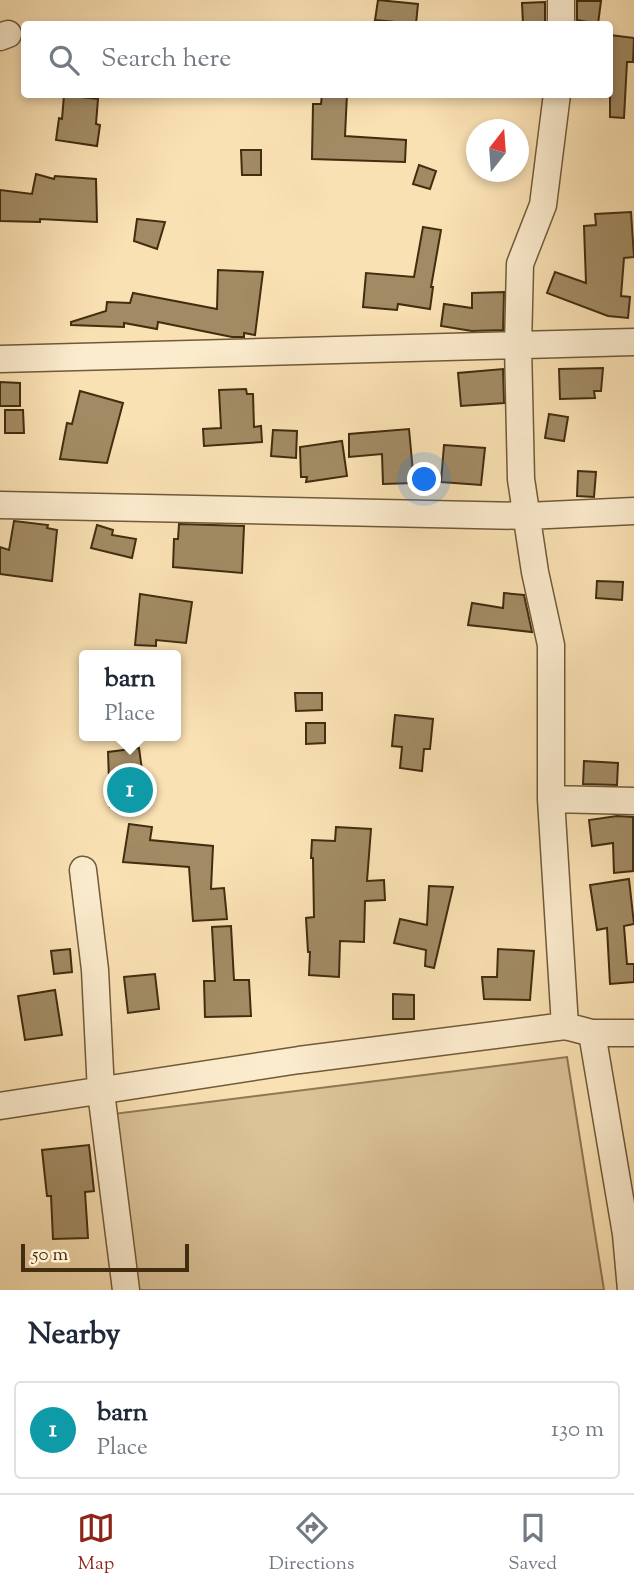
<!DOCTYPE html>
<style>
body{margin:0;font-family:"Sorts Mill Goudy",serif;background:#f2f2f3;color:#1f2937}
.compass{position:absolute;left:466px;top:119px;width:63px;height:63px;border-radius:50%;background:#fff;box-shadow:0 4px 10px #0003;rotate:17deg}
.scale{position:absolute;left:21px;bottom:18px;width:168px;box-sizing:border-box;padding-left:7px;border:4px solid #422d0f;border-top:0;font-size:19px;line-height:24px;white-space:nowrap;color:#422d0f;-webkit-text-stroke:5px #fcecce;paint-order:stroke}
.you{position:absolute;left:425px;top:480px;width:24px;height:24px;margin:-18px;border:5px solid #fff;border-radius:50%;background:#1a73e8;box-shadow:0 0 0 10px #1a73e833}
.badge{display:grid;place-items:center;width:46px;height:46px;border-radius:50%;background:#8f2418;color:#fff;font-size:23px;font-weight:700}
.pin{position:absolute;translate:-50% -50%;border:4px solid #fff;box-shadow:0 2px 7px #0006}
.popup{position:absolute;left:79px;top:650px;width:102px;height:91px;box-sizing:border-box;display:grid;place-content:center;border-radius:7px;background:#fff;filter:drop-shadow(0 2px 5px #0005);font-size:23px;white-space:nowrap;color:#747a83}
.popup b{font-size:26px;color:#1f2937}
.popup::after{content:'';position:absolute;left:50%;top:100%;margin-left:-14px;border:14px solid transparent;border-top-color:#fff}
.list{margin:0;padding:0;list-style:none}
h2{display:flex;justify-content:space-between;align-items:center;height:91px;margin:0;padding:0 28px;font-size:30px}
h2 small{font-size:23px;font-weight:400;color:#747a83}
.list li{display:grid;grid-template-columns:46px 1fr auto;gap:21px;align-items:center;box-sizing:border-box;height:98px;margin:0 14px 14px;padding:0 14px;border:2px solid #e0e1e3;border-radius:7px}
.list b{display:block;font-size:26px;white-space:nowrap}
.list p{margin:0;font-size:23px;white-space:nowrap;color:#747a83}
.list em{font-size:23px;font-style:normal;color:#747a83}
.icon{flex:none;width:38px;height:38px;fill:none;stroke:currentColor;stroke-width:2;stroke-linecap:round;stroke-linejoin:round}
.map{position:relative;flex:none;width:634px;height:1290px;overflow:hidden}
.search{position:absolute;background:#fff;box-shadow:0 4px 10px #0003;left:21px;right:21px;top:21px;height:77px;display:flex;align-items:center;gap:18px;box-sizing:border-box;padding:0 24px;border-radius:7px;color:#747a83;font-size:26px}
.sheet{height:203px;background:#fff}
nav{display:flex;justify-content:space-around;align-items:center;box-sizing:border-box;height:98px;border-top:2px solid #e0e1e3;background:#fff;font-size:19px;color:#747a83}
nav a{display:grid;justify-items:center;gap:4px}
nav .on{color:#8f2418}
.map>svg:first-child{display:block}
.green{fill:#dbc297;stroke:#8e7853;stroke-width:2}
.building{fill:#a28b64;stroke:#422d0f;stroke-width:2}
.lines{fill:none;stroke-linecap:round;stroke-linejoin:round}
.street-casing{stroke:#705a38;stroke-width:29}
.street{stroke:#fcecce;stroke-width:26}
</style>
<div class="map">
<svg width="634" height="1290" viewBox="0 0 634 1290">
<rect width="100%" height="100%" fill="#fae1b3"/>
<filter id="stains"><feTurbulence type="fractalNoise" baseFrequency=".00286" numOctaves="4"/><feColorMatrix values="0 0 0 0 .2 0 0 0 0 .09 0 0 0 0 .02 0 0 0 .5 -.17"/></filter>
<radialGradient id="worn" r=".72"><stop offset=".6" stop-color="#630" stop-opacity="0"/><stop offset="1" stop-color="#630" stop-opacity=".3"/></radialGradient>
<path class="green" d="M567 1057 604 1290H138L113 1114Z"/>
<path class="building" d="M378 0 418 4 416 24 375 20Z
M577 1H601L598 24 577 20Z
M545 2V24H523L522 3Z
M610 35 634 38 633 62H627L624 118 610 117Z
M322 94H347L345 136 406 140 405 162 312 159 313 104H321Z
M64 95 98 99 96 124 100 125 97 146 56 140 59 118 62 119Z
M241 150H261V175H242Z
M419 165 436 171 430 189 413 184Z
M36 174 54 179 55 176 96 179 97 222 40 219V222L0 221V190L32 194Z
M631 212 634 257 624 258 621 296 630 297 628 318 608 316 547 293 555 272 586 283 584 226 596 225 595 214Z
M137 219 165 222 157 249 134 241Z
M423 227 441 230 431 287H433L430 309 398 304 397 310 363 307 366 273 414 277Z
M218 270 263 272 255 335 244 333V337H232L158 322 157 329 124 323V327L71 325V322L106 311 107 302 130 303 133 293 217 309Z
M504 292 503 330 472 331 441 326 444 304 472 308V293Z
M603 368 601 391H594L595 398 560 399 559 369Z
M503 369 504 403 461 406 458 373Z
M0 382 20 383V406H0Z
M246 389 247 394H253L254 427 261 426 262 442 204 446 203 429 221 428 219 390Z
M80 391 123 403 107 463 60 459 67 423 72 424Z
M5 410H23L24 433H5Z
M549 414 568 417 564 441 545 438Z
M409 429 414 483 383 484 382 454 349 457V434Z
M273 430 297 431 296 458 271 456Z
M342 441 347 476 306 482 307 477H301L300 447Z
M444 445 485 448 481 485 441 482Z
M578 471 596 472 594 497 577 496Z
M14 521 48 525 47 528 57 530 52 581 0 574V547L9 550Z
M179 524 244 526 242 573 173 567 174 539H178Z
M97 525 113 530 112 535 136 539 132 558 91 548Z
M597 581 623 582 622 600 596 598Z
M504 593 524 595 532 632 468 625 472 603 503 608Z
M140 594 192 602 186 643 156 640V646L135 645Z
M295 693H322V710L296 711Z
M395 715 433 719 430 749H424L422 771 400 768 402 747 392 746Z
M306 723H325V743L306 744Z
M139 748 142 770 138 771V805L110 807 108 752Z
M584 761 618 763 617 785 583 784Z
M617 816 633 817V871L614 873 613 843 592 846 589 820Z
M129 824 152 827 150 840 213 846 211 889 224 888 227 919 193 921 189 867 123 862Z
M336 827 371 829 367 881 384 880 385 900 365 901 364 942 340 941 339 977 309 975 310 952H308L306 918 314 917 313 858H311L312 840 335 841Z
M629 879 634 924 624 926 627 964H634V982L610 984 607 928 597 930 590 885Z
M429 886 453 887 434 968 425 966 426 950 394 943 400 919 427 925Z
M231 926 234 980H249L251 1016 205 1017 204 981H215L212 927Z
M70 949 72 972 54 974 51 951Z
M498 949 534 951 530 1000 484 999 482 977H497Z
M155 974 159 1009 128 1013 124 977Z
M55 990 62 1035 25 1040 18 996Z
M393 994 414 995V1019H393Z
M89 1145 94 1191 85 1192 88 1238 53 1239 51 1196H47L42 1150Z"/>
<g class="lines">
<g class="street-casing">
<path id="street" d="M561 24V0
M0 37 8 34
M557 94 543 205 520 264 518 346 521 479 535 572 551 645V799L565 1026
M0 359 634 342
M0 505 527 516 634 511
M551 799 634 801
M83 870 95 970 101 1092 126 1290
M592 1033 626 1234 631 1290
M0 1106 299 1060 565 1026 592 1033H634"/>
</g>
<use href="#street" class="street"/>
</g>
<rect width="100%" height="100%" filter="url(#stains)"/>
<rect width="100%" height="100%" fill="url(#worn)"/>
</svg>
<svg class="compass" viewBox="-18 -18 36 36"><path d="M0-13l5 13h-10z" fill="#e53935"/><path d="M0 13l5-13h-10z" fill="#747a83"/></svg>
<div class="scale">50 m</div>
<div class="you"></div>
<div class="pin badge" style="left:130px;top:790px;background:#0f9aa8">1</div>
<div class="popup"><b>barn</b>Place</div>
<div class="search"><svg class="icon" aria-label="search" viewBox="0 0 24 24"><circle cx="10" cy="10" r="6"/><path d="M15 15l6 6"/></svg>Search here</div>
</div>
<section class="sheet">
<h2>Nearby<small></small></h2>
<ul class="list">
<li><span class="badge" style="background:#0f9aa8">1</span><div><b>barn</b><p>Place</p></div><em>130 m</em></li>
</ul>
</section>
<nav>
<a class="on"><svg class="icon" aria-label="map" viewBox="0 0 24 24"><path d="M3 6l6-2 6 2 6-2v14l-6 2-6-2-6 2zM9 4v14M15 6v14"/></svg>Map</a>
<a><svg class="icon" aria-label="directions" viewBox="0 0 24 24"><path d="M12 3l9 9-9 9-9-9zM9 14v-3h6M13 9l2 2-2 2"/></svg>Directions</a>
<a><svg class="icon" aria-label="saved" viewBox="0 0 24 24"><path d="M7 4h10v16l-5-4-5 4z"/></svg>Saved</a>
</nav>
